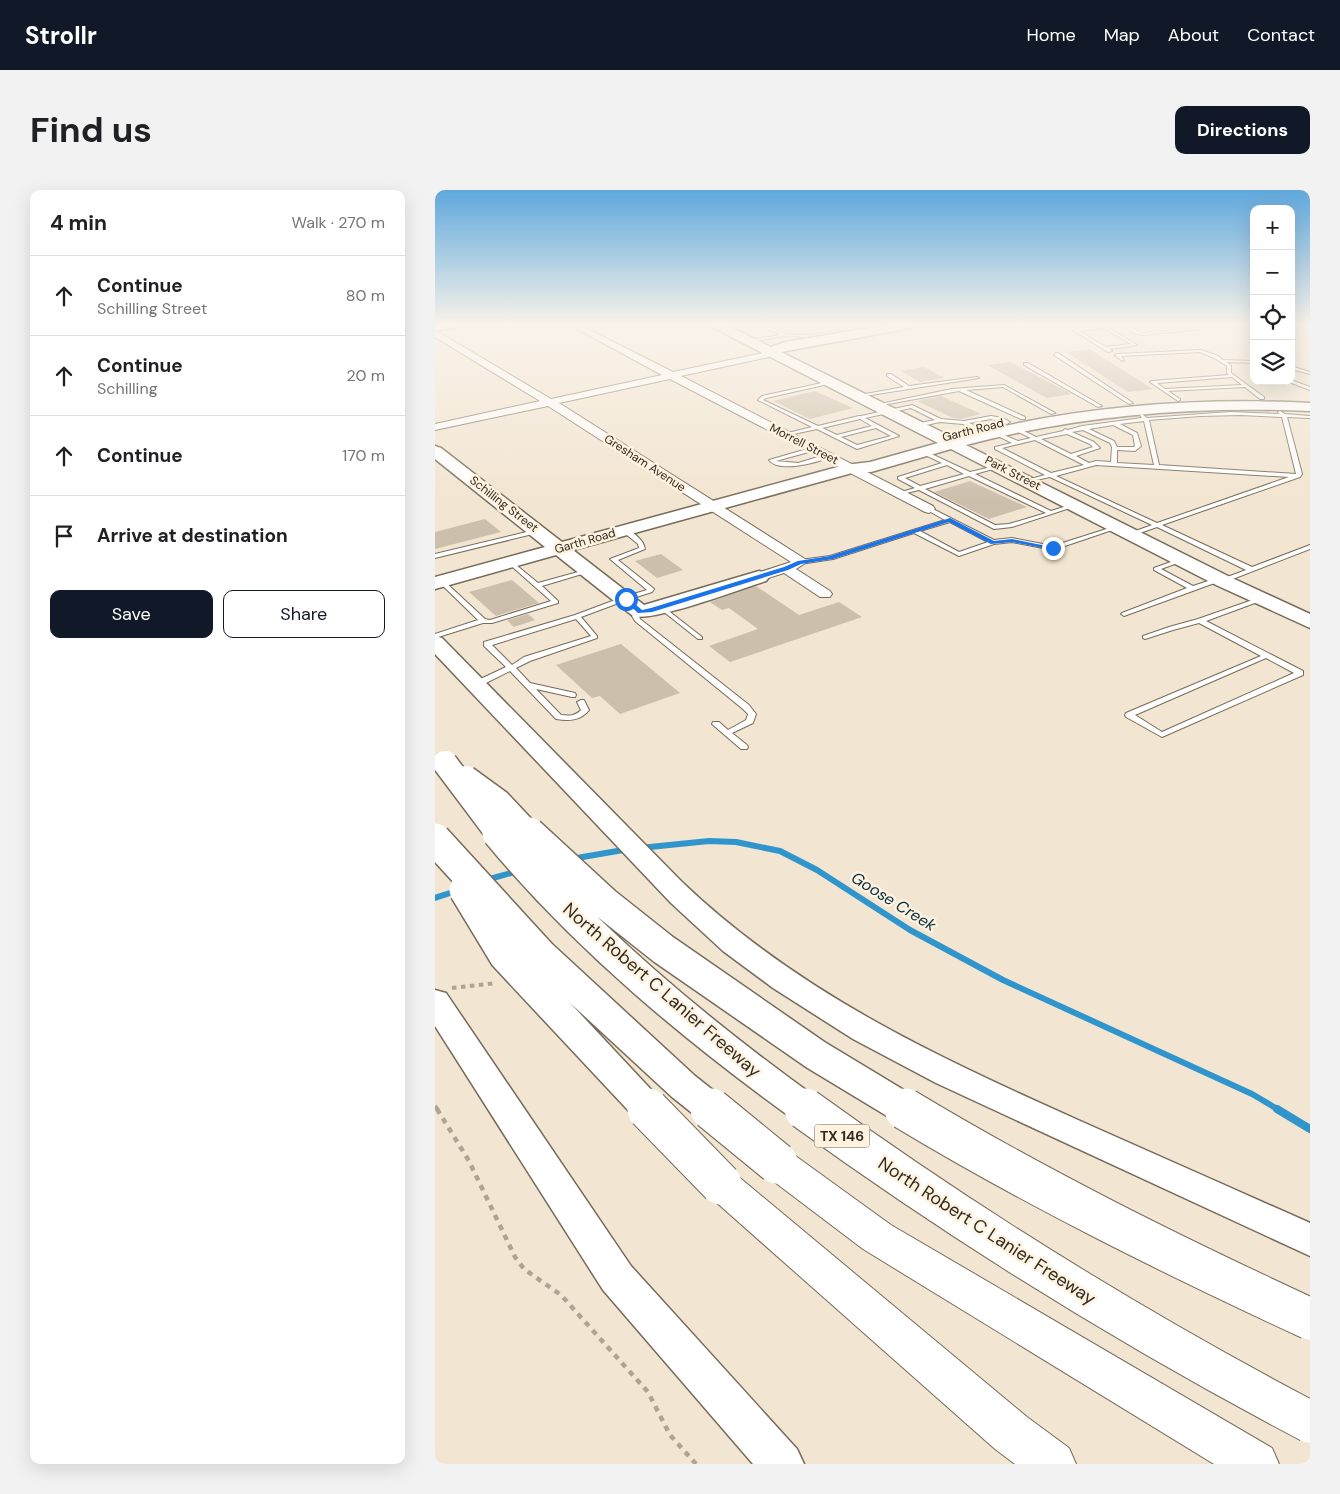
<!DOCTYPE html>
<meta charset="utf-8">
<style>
body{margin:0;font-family:"DM Sans",sans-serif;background:#f2f2f2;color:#202124}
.controls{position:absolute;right:15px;top:15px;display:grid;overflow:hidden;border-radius:10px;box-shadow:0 5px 20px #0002}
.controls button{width:45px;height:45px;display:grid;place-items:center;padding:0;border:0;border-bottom:1px solid #e0e0e0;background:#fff;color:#202124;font:25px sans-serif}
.stop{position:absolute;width:15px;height:15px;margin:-11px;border:4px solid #1a73e8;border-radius:50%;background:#fff}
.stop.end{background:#1a73e8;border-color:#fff;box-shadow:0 1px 5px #0008}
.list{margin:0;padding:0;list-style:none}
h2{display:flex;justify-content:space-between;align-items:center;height:65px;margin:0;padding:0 20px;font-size:21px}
h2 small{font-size:16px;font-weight:400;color:#757577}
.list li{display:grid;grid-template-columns:32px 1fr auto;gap:15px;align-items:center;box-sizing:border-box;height:80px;padding:0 20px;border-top:1px solid #e0e0e0}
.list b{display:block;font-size:19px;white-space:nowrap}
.list p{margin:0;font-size:16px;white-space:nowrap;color:#757577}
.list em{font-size:16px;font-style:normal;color:#757577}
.actions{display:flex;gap:10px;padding:15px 20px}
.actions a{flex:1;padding:11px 0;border:1px solid #111827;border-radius:10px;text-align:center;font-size:18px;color:#111827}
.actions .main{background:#111827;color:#fff}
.icon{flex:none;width:28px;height:28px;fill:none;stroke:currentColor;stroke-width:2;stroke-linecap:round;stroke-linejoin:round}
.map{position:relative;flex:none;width:875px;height:1274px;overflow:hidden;border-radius:10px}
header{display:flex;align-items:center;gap:30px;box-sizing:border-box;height:70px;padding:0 25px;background:#111827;color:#fff}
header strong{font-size:24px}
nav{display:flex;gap:28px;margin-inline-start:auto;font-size:18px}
.intro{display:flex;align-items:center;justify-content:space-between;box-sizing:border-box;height:120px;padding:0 30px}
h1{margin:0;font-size:35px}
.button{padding:12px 22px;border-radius:10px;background:#111827;color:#fff;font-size:18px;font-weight:700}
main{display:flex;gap:30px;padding:0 30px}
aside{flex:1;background:#fff;border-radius:10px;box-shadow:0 5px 20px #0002}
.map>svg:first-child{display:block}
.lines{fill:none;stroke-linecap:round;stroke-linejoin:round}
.stream-far1{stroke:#3195cd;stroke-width:6}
.stream{stroke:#3195cd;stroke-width:8}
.building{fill:#ccbfac}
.lane-casing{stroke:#766b59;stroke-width:2}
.street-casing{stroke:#766b59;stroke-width:2}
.secondary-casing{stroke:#766b59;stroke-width:3}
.highway-casing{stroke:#766b59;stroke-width:2}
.path-far1{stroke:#aea494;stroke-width:4;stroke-dasharray:4.5 4.5;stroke-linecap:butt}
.path{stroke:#aea494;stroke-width:4.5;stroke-dasharray:5.5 5.5;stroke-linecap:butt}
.lane{fill:#fff;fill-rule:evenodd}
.street{fill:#fff;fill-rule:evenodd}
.secondary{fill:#fff;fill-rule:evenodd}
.highway{fill:#fff;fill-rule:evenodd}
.highway-bridge-far2-casing{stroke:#766b59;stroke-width:27;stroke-linecap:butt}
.highway-bridge-far1-casing{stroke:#766b59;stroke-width:34;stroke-linecap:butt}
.highway-bridge-casing{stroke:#766b59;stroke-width:43;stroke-linecap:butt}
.highway-bridge-far2{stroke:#fff;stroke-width:24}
.highway-bridge-far1{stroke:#fff;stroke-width:31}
.highway-bridge{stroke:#fff;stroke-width:41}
.route{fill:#1a73e8}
.labels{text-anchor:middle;stroke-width:5;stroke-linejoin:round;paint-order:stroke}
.far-street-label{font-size:12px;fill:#2f2b23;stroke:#fff2de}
.shield{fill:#fff2de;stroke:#6d675b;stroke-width:1}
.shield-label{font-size:14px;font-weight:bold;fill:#2f2b23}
.water-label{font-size:16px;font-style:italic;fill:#053047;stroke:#fff2de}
.near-street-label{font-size:18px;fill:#2f2b23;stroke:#fff2de}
</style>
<header>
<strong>Strollr</strong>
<nav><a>Home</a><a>Map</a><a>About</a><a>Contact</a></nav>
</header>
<div class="intro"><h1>Find us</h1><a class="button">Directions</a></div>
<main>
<aside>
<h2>4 min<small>Walk · 270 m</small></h2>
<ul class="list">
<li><svg class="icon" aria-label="ahead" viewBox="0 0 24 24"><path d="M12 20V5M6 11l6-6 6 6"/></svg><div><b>Continue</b><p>Schilling Street</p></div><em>80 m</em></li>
<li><svg class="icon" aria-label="ahead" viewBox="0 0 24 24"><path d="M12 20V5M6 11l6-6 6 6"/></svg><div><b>Continue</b><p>Schilling</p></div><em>20 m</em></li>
<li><svg class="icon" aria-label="ahead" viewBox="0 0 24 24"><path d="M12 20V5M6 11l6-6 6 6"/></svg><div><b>Continue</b></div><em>170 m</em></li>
<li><svg class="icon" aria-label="arrive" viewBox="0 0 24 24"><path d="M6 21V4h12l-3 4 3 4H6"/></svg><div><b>Arrive at destination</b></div></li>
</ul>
<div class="actions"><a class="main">Save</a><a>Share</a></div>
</aside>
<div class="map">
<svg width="875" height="1274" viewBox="0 0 875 1274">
<rect width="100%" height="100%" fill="#f2e5d1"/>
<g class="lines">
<path class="stream-far1" d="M205 658 274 651 301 652 345 661 382 680 475 740 568 790 817 904 844 920
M136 669 194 659
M51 690 83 681
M0 708 21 701"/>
<path class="stream" d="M842 919 875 939"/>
</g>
<path class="building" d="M654 159 718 199 693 202 631 162Z
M575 172 637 204 612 208 552 175Z
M489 177 509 188 485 192 466 181Z
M380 201 418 218 375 229 338 211Z
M506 206 546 224 526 229 518 228 482 211Z
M535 291 592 317 554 329 499 302Z
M50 329 66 342 0 359V342Z
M226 364 248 380 222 388 200 371Z
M77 390 104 413 61 426 34 402Z
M321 396 364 425 404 412 427 427 295 472 274 456 323 439 294 418 287 420 275 412Z
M93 424 100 430 79 437 72 430Z
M186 454 227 488 245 503 185 524 165 506 157 508 121 475Z"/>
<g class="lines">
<g class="lane-casing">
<path id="lane" d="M323 134C333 133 342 142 352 144 378 148 410 138 436 134H444L371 147 349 146 314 152 316 150 345 145Z
M628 134H633L641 139 671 136 702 155 675 159 677 161 673 162ZM669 138 696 154 671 157 644 141Z
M686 134C694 133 700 141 708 143L770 137 765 134H770L776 138 708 145 699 143Z
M856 134 862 137V139H860L856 136Z
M766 160 783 166 788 170 819 171V173L792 172 796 176V183L829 207V209H825L810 197 733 201 745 209V210L743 211 715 192 717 191 794 185 792 183V176L779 168 765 162 686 166 689 170 687 171 680 165 682 164ZM797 187 807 195 730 199 722 193Z
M621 163H623L698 213 694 214 619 165Z
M589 173H593L667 216 663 217 589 175Z
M856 176 875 182V184L856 179Z
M452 184H456L474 196 542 187 544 188 423 207V206L425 205 469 197 452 186Z
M856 190 875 197V200L854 192Z
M396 191 398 192V193L331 208 328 210 383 236 424 226H426L477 215 506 229 529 231 556 226 568 228 575 232 572 234 556 229 534 233 546 238 547 239 544 241 528 234 505 232 482 237 480 236V234L500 230 476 218 430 228 464 246 422 259 382 239 349 246V244L377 237 323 210 327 206ZM425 229 437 236 402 245 387 238ZM441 238 456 246 422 255 406 247Z
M569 195 620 223 616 224 568 197 531 200 590 227V229H586L524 201 442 216 440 215 517 199Z
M845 221 850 224 875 226V228L852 227 867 284 865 287 727 335 817 377 875 355V359L790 392H786L785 391 689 426 686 424 687 423 752 398 719 380V378L744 369H748V371L726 379 758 396 782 388H786L787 389 811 380 722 337 699 345H695V343L717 335 615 287 592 292V290L610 285 560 259V257L577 253 557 243 562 242 583 251 596 248 577 239V237H581L601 247 628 241 630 239 633 240 647 236 707 228 705 225 707 224 712 228 795 222 844 224 843 222ZM805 225 847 227 861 284 724 275 714 230 765 226ZM709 231 719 275 682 273V260L700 261 706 256 702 243 685 234ZM678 235 698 245 700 256 699 257H682L679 251 654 239ZM648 240 675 253 677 257 676 272 661 271 654 273 641 266 665 258 659 252 637 242ZM632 244 655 254 658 257 636 264 606 249ZM600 250 649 275 616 283 567 258ZM661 275 854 287 722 333 621 286Z
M379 257 382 259 381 260 341 271 363 273 393 264 396 266C384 273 343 283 334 270Z
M486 261H490L535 282 565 275V277L540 284 616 321 641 313 644 315 577 337 559 339 484 300 463 305V303L480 298 463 289V287L507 273 486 263ZM512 275 529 284 485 296 470 288ZM534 286 611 323 574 334 560 335 490 299Z
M494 317 559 350 577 348 618 356 681 336 686 337 618 360 577 352 559 354 524 366 479 343 398 369 365 374 362 372 365 370 395 366 510 330 492 320 491 319ZM515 332 553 352 524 362 485 341Z
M104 339 107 341 106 342 0 368V364Z
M187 339C196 339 209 350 210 359L183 370 218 398 219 399 217 402 189 411 146 427 162 446V448L95 471 81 478 95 493 140 503 141 505 140 507H137L101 499 126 525C135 526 140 526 146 520L142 512 146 510H149L154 520C145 531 134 531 121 529L75 481 43 497H37V493L71 477 49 456V452L140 425 188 407 212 400 175 369 204 358 203 354 187 341ZM141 429 156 446 89 467 77 475 57 455Z
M75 370 103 393 154 379 157 381 107 396 123 411V413L57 433H48L0 448V444L43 430 4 392V390H8L50 429 55 430 116 411 73 373V371Z
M826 407 829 409 828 410 771 431 868 481V485L727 547 691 527 690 525 691 523 826 466 764 433 738 440 710 449 708 448V446L734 437 763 429ZM831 468 859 483 727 542 700 525Z
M226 415 267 447V449H263L224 418V416Z
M205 420 208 422 204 426 205 429 314 515 321 524 318 533 297 543 312 555 313 557 312 559H306L277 534 278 532H284L293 540 311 530 313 524 308 519 200 431 197 426Z"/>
</g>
<g class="street-casing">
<path id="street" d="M133 134H143L238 182 328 163 336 158 339 159 341 161 334 167 246 186 498 316 500 319 494 323 490 322 235 189 124 213 370 369 372 372 361 379 395 401 397 404 395 407H385L349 383 324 391 319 390 317 387 319 384 356 372 113 216 0 240V234L105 211 0 147V140L116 209 227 185Z"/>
</g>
<g class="secondary-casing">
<path id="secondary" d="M0 134H25L23 137 0 141Z
M275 134H290L336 157 350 152 456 134H482L476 138 346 162 519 248C636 217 754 207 875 213V221C759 216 644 225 531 255L795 387 875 424V438L781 395 516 259 436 282 417 283 138 360 209 415 324 381 331 383 334 387 331 391C305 399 219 432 198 426L121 365 0 399V387L110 357 0 269V256L6 258 127 352 410 275 435 272 503 253 277 137Z
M0 446 7 448 246 691C362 802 498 865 643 930 720 964 798 999 875 1033V1066L501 893 418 849 338 798 288 761 236 713 0 464Z
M0 800 11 803 196 1076 362 1259 369 1274H318L168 1100 0 836Z"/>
</g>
<g class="highway-casing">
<path id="highway" d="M342 958 355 962 456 1035 837 1258 844 1274H779L428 1059 329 984 323 973 329 962Z
M286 978 299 983 592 1227 634 1258 641 1274H580L560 1259 273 1005 267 994 273 983Z"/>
</g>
<path class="path-far1" d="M17 798 61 793
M0 916 3 920"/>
<path class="path" d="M2 919 34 971 80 1067 89 1079 126 1105 213 1202 235 1245 261 1274"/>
<use href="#lane" class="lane"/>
<use href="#street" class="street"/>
<use href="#secondary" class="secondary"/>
<use href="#highway" class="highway"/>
<g class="highway-bridge-far2-casing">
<path id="highway-bridge-far2" d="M10 573 64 645
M31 588 64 612 95 645"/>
</g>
<g class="highway-bridge-far1-casing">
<path id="highway-bridge-far1" d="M63 643C151 749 261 840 372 920
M94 643 170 713 228 759 381 865 472 920
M0 649 106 765 248 896 278 920
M30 700 70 766 214 920"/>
</g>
<g class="highway-bridge-casing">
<path id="highway-bridge" d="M213 919 286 994
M276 919 342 973
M370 919C530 1035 700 1140 875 1232
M470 919C601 998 737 1065 875 1129"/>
</g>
<use href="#highway-bridge-far2" class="highway-bridge-far2"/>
<use href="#highway-bridge-far1" class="highway-bridge-far1"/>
<use href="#highway-bridge" class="highway-bridge"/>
</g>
<linearGradient id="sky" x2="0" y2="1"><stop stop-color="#5fa8dd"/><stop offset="0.43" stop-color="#f9f3ea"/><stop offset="1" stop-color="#f9f3ea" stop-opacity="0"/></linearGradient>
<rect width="875" height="312" fill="url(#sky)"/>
<path class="route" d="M515 328 559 351 577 349 621 358 618 360 577 352 556 354 514 332 398 369 366 374 353 380 217 422 203 423 188 409 193 408 207 420 216 418 349 377 363 371 395 366Z"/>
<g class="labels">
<g class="far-street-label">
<text transform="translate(538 240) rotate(-14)" y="4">Garth Road</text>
<text transform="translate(369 254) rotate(27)" y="4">Morrell Street</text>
<text transform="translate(210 273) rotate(33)" y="4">Gresham Avenue</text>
<text transform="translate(578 283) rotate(27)" y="4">Park Street</text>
<text transform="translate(69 314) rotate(38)" y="4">Schilling Street</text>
<text transform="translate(150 351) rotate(-16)" y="4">Garth Road</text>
</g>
<rect class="shield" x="379.5" y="934.5" width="55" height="23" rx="4"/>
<g class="shield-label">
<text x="407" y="951">TX 146</text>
</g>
<g class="water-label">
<text transform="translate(459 711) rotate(32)" y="6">Goose Creek</text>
</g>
<g class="near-street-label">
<text transform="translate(227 800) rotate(41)" y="6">North Robert C Lanier Freeway</text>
<text transform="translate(552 1041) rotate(33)" y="6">North Robert C Lanier Freeway</text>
</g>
</g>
</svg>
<div class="controls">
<button>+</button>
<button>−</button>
<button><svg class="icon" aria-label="locate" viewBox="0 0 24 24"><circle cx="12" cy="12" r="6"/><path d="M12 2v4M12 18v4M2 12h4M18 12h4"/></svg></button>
<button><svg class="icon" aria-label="layers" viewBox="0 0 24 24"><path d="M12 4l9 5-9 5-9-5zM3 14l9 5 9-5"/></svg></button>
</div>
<div class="stop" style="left:191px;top:409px"></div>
<div class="stop end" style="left:618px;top:358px"></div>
</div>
</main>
